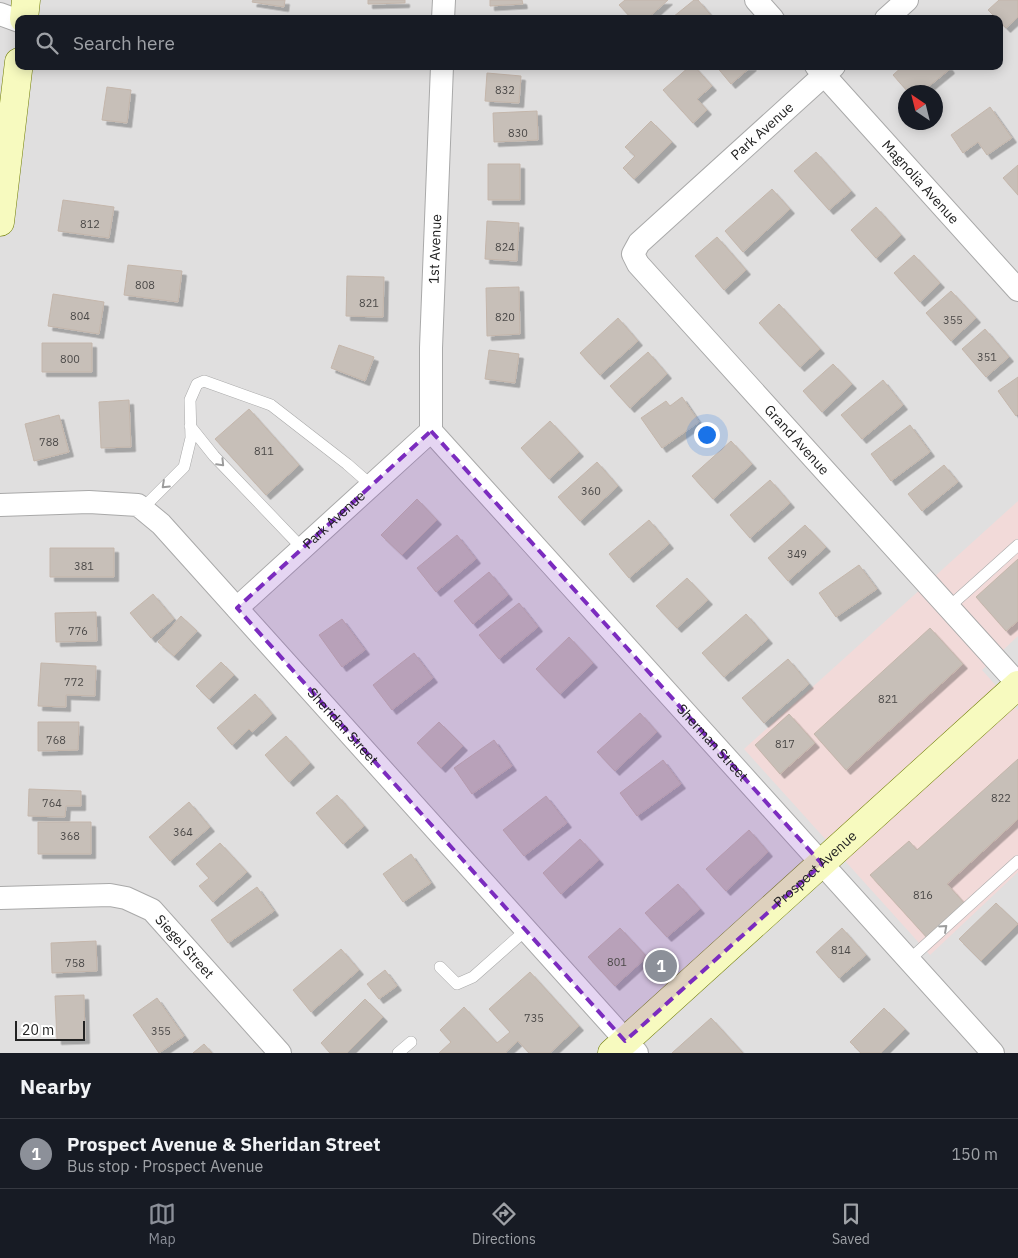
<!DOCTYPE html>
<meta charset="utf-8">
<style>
body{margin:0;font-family:"IBM Plex Sans",sans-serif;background:#20242c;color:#f1f3f6}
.compass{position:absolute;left:898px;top:85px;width:45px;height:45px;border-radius:50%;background:#171b24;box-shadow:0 2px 12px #0003;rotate:325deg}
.scale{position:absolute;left:15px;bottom:12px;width:70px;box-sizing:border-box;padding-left:5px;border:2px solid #222;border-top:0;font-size:14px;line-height:18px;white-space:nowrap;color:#222;-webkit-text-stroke:4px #fff;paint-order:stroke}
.you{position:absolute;left:706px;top:434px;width:18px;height:18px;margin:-12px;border:4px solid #fff;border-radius:50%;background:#1a73e8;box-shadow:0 0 0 8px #1a73e833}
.badge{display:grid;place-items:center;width:32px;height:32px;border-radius:50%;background:#8c9099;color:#fff;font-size:16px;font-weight:700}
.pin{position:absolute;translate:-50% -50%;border:2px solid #fff;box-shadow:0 1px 5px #0006}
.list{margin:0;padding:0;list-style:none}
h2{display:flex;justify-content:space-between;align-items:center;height:65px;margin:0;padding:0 20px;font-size:21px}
h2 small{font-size:16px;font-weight:400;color:#9ea1a6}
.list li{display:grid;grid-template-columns:32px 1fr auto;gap:15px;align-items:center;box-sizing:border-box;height:70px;padding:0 20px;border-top:1px solid #363941}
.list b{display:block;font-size:19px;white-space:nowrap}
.list p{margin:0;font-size:16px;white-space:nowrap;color:#9ea1a6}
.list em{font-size:16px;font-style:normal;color:#9ea1a6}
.icon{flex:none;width:28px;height:28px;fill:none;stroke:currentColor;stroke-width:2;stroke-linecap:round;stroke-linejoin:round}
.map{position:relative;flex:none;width:1018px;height:1053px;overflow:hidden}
.search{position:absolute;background:#171b24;box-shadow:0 2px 12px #0003;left:15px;right:15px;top:15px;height:55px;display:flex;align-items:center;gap:12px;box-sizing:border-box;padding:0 18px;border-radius:10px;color:#9ea1a6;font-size:19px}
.sheet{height:135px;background:#171b24}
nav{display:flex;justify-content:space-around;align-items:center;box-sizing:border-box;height:70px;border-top:1px solid #363941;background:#171b24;font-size:14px;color:#9ea1a6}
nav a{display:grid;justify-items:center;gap:2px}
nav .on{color:#8c9099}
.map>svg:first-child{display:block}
.residential{fill:#e0dfdf;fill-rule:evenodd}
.commercial{fill:#f2dad9}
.building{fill:#c7bfb8;stroke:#c4b6ab;filter:url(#shadow)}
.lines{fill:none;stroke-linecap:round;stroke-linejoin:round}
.lane-casing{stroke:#a9a9a9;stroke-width:12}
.street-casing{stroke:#a9a9a9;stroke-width:24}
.secondary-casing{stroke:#707d05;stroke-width:29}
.lane{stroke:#fff;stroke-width:11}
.street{stroke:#fff;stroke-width:22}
.secondary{stroke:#f7fabf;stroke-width:28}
.oneway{stroke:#9c9c9c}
.marked{fill:#7b2cbf;fill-opacity:0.2;stroke:#7b2cbf;stroke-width:4;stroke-dasharray:10 6;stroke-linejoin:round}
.labels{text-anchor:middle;stroke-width:5;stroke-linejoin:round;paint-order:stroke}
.number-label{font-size:11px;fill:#4b4948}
.street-label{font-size:14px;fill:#222;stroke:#fff}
</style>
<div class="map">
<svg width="1018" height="1053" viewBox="0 0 1018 1053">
<defs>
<filter id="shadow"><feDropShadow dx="4.5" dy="4.5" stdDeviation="0" flood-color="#0004"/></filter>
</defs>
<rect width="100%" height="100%" fill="#f2efe9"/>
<path class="residential" d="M0 0H1018V1053H0ZM19 19H999V66H19ZM906 92H936V122H906Z"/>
<path class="commercial" d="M1018 501V636L982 670 1018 710V872L930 955 744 749Z"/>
<path class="building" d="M253 0H285L284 7 252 2Z
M368 0H405V3L368 4Z
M490 0H522L523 4 490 6Z
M625 0H668L647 19H632L619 5Z
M694 0H698L714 19H675L673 17Z
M999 0H1018V17L1006 28 999 21V19H997L988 10Z
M690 66H694L712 86 697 99 707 110 693 123 663 90Z
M716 66H752L731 84Z
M903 66H948L950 69 922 92H908L893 75Z
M487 73 521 76 519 103 485 101Z
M107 87 131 90 127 123 102 120Z
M990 107 1012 138 987 155 978 142 963 153 951 135Z
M537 111 538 140 494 142 493 113Z
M651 121 672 142 634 179 623 168 635 156 625 147Z
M816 152 851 191 829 210 794 171Z
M488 164H520V200H488Z
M1018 165V195L1003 178Z
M772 189 790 209 743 252 725 231Z
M63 200 114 207 109 238 58 231Z
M876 207 901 235 876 258 851 230Z
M487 221 519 223 517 261 485 259Z
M717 237 746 270 724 290 695 256Z
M914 255 940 283 920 302 894 273Z
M128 265 182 271 178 302 124 295Z
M347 276 384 277 383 317 346 316Z
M519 287 520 334 487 336 486 288Z
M951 291 976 318 951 341 926 313Z
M53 294 104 302 99 334 48 326Z
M779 304 820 349 800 367 759 323Z
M618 318 638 341 600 375 580 353Z
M985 329 1009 357 986 377 962 349Z
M42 343H92V372H42Z
M339 345 374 357 365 381 331 368Z
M489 350 519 354 515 383 485 379Z
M648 352 667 374 630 408 610 386Z
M833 364 852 384 822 412 803 391Z
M1018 377V414L1016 416 998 391Z
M883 380 903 405 862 439 841 415Z
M682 397 699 422 662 448 641 418 666 401 670 406Z
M129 400 131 447 101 448 99 402Z
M249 409 299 465 266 495 215 439Z
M59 415 69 452 34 461 25 424Z
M550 421 579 452 549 479 521 448Z
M910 425 930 452 891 481 871 454Z
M731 441 752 464 713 499 692 476Z
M597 462 618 486 580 521 558 497Z
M944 465 958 482 922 511 908 494Z
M770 480 790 503 750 538 730 515Z
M417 499 437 520 402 555 381 535Z
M649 520 669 544 629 578 609 554Z
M805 525 826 547 788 581 768 558Z
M457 535 476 559 436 592 417 568Z
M50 548H114V577H50Z
M1018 559V621L1006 631 976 597Z
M859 565 877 589 836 617 819 593Z
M489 572 508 595 473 624 454 601Z
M687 578 708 600 677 628 656 606Z
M153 594 174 619 151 638 130 613Z
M519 603 538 627 499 659 479 635Z
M96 612 97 641 56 642 55 613Z
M746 614 768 639 724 677 702 653Z
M181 616 197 631 174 656 158 642Z
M342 619 365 650 342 667 319 635Z
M930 628 963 664 846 770 814 734Z
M569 637 593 663 560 694 536 669Z
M414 653 433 678 392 710 373 685Z
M788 659 809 684 764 723 742 698Z
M221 662 234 675 209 699 196 686Z
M41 663 96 666 95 696 66 695V707L38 706Z
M255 694 272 714 252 732 249 729 232 745 217 728Z
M640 713 657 732 615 771 597 752Z
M789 714 815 743 780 774 755 745Z
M38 722H79L78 750 38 751Z
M439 722 463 746 441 768 417 743Z
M286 736 310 763 289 782 265 755Z
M494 740 512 766 472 794 454 768Z
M1018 759V819L947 884 966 905 929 940 870 875 909 841 917 850Z
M663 760 681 784 637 816 620 793Z
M29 789 81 791V806H66L65 817 28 816Z
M337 795 364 826 343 844 316 813Z
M546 796 567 823 524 856 503 830Z
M189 802 210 827 170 861 149 837Z
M38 822H91V854H38Z
M749 830 768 852 726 891 706 869Z
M580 839 599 860 561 894 543 873Z
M220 843 247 872 213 902 199 886 209 878 196 864Z
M411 854 431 883 403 902 383 874Z
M678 884 700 909 667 937 645 913Z
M257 887 274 911 228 943 211 920Z
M996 903 1018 924 981 961 959 939Z
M620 928 647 957 615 986 588 957Z
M842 928 866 955 839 978 816 952Z
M96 941 97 971 52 973 51 943Z
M341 949 359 970 311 1012 293 990Z
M385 970 397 986 379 999 367 984Z
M530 972 579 1026 550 1053H529L518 1041 506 1052 507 1053H439L451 1042 440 1030 464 1007 497 1043 510 1032 489 1009Z
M84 995 85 1039 57 1040 55 996Z
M157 998 184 1036 159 1053 133 1015Z
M365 999 383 1017 347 1053H330L321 1043Z
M884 1008 905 1029 881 1053H861L850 1042Z
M711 1018 743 1053H672Z
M204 1044 212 1053H193Z"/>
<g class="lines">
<g class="lane-casing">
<path id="lane" d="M190 426 214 456 302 548
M143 508 184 467 191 438 190 400 197 384 204 381 271 405 347 464 371 485
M949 607 1018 545
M909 960 1018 861
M440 967 457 984 473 977 526 930
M398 1053 411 1042"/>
</g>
<g class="street-casing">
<g id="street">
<path d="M756 0 773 19"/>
<path d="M0 14 19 21"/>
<path d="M443 19 444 0"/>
<path d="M886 19 907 0"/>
<path id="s1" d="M816 66 1018 290"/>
<path id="s2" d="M834 66 639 243 633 254 638 264 1018 684"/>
<path id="s3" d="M431 431 993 1053"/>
<path id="s4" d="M431 431V348L442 66"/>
<path id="s5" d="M0 505 89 502 138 505 161 524 637 1053"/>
<path id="s6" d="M237 608 431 431"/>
<path id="s7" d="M0 898 110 895 126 898 152 910 280 1053"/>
</g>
</g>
<g class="secondary-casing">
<g id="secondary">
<path d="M24 19 26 0"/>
<path d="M0 222 19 62"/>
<path id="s8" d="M612 1053 1018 685"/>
</g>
</g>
<use href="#lane" class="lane"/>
<use href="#street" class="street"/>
<use href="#secondary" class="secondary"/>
</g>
<defs><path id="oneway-chevron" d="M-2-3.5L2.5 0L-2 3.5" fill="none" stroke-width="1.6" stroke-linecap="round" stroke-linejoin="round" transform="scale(1.25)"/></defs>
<g class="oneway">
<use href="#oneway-chevron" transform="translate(221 463) rotate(46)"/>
<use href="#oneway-chevron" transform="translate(165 485) rotate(137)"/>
<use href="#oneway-chevron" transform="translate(944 928) rotate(-42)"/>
</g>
<path class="marked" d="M431 431 822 864 625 1041 237 608Z"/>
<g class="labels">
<g class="number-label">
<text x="505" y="94">832</text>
<text x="518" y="137">830</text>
<text x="90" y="228">812</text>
<text x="505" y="251">824</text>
<text x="145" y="289">808</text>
<text x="369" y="307">821</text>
<text x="80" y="320">804</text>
<text x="505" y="321">820</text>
<text x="953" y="324">355</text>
<text x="987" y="361">351</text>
<text x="70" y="363">800</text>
<text x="49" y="446">788</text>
<text x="264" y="455">811</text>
<text x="591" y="495">360</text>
<text x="797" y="558">349</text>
<text x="84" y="570">381</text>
<text x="78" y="635">776</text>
<text x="74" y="686">772</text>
<text x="888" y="703">821</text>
<text x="56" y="744">768</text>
<text x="785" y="748">817</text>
<text x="1001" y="802">822</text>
<text x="52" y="807">764</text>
<text x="183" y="836">364</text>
<text x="70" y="840">368</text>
<text x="923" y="899">816</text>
<text x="841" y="954">814</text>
<text x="617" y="966">801</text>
<text x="75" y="967">758</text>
<text x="534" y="1022">735</text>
<text x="161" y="1035">355</text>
</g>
<g class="street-label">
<text transform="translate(762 131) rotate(-42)" y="5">Park Avenue</text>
<text dy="5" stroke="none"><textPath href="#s1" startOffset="156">Magnolia Avenue</textPath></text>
<text dy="5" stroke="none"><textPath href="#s4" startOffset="182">1st Avenue</textPath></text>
<text dy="5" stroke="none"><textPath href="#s2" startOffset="524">Grand Avenue</textPath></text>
<text dy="5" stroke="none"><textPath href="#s6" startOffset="131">Park Avenue</textPath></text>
<text dy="5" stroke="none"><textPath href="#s5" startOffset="440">Sheridan Street</textPath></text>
<text dy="5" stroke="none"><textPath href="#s3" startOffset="420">Sherman Street</textPath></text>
<text dy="5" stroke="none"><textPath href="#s8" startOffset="274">Prospect Avenue</textPath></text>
<text dy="5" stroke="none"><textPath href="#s7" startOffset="204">Siegel Street</textPath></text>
</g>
</g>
</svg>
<svg class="compass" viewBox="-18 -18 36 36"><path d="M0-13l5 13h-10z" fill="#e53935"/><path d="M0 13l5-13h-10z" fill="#9ea1a6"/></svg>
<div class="scale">20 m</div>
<div class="you"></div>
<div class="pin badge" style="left:661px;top:966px">1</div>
<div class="search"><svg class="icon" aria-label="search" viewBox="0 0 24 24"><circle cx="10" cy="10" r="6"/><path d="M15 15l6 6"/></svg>Search here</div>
</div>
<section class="sheet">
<h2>Nearby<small></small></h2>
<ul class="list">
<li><span class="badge">1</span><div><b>Prospect Avenue &amp; Sheridan Street</b><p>Bus stop · Prospect Avenue</p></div><em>150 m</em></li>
</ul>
</section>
<nav>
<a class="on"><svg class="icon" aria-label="map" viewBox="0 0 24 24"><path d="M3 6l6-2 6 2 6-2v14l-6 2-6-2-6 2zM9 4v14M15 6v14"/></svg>Map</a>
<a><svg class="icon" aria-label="directions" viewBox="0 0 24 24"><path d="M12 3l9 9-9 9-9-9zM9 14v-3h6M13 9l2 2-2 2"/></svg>Directions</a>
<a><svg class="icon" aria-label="saved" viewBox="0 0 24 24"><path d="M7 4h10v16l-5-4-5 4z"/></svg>Saved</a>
</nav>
